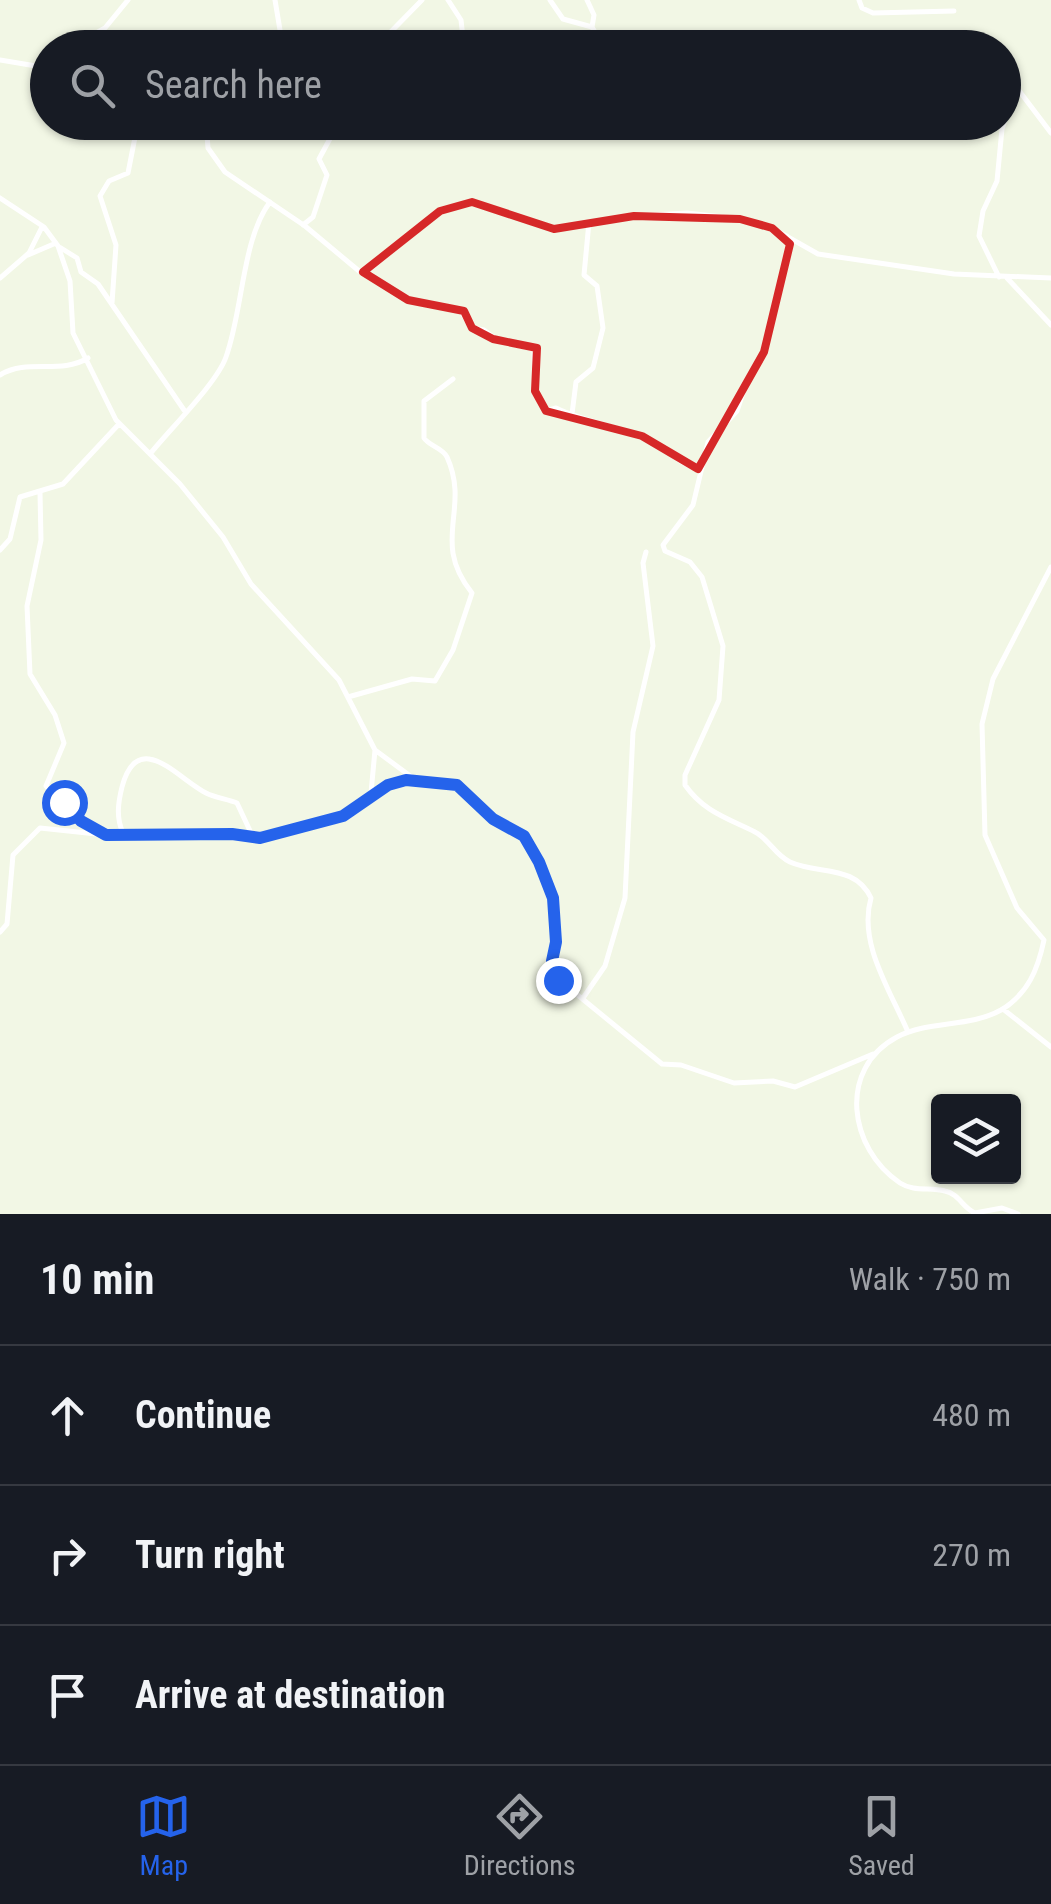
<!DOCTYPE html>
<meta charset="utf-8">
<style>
body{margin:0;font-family:"Roboto Condensed",sans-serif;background:#20242c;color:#f1f3f6}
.controls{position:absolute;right:30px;bottom:30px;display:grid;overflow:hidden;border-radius:10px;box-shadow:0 2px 8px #0004}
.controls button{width:90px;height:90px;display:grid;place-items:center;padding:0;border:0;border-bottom:2px solid #363941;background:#171b24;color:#f1f3f6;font:50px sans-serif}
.stop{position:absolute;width:30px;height:30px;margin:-22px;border:8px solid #2563eb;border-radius:50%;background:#fff}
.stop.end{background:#2563eb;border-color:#fff;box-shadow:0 2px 10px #0008}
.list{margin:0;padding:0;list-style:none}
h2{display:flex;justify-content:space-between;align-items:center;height:130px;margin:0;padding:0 40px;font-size:42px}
h2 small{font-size:32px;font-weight:400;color:#9ea1a6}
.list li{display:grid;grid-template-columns:65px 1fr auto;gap:30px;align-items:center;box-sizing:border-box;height:140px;padding:0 40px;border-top:2px solid #363941}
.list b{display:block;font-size:38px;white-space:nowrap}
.list em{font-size:32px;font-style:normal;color:#9ea1a6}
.icon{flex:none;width:55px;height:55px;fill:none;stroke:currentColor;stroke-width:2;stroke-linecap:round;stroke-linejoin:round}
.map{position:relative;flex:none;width:1051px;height:1214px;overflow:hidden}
.search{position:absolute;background:#171b24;box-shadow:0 2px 8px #0004;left:30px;right:30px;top:30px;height:110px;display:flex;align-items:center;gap:25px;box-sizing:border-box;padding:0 35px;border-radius:55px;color:#9ea1a6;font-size:38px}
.sheet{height:550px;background:#171b24}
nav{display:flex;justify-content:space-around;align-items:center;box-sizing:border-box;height:140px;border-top:2px solid #363941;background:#171b24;font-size:28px;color:#9ea1a6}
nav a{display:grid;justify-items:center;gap:5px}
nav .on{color:#2563eb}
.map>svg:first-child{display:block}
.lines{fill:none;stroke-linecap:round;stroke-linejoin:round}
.street{stroke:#fff;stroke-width:5}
.route{stroke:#2563eb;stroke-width:12}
.marked{fill:none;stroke:#d62828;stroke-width:8;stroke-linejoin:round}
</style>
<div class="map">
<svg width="1051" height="1214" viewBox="0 0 1051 1214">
<rect width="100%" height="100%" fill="#f2f7e5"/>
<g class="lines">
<path class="street" d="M275 0 283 48
M448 0 461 20 463 38 469 48
M550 0 563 19 592 27
M587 0 594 15 592 27 604 48
M859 0 862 8 873 13 954 11
M69 48 105 28 128 0
M375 48 422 0
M0 60 48 68
M1017 88 1051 133
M206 122 208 148 225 172 305 226 359 271 371 268 440 211 472 202 554 229 634 216 687 213 740 219 772 228 818 254 954 274 1051 278
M0 198 44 227 58 246 70 281 73 333 116 420 180 484 223 537 251 584 339 680 375 750 371 793 354 810 271 838 106 835 40 828 13 855 7 924 0 932
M303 225 313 217 327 175 319 159 339 122
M787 236 790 249 764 352 748 378 737 411 708 442 693 505 663 545 665 551 690 562 702 577 723 646 719 700 685 775V785C704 812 727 818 755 832 768 838 775 855 790 862 819 875 855 864 871 898 858 943 890 990 908 1032
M61 248 77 258 81 272 98 284 184 410
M28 255 56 243
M363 272 408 300 460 310 472 328 484 330 498 341 534 349 535 391 546 411 556 408C585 422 617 426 646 438 666 447 678 464 698 469
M999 277 979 236 983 211 997 181 1002 129 1016 87 1004 80
M0 278 29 253 42 227
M1007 278 1051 325
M112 303 116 245 100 196 109 181 128 173 138 122
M0 375C28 358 60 375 88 358
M572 414 576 382 593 368 603 328 597 286 584 275 589 222
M150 454C169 430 217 383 226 357 243 310 242 239 270 202
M40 493 41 540 27 606 30 674 55 715 64 743 46 786 81 821 104 834
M0 550 10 539 20 497 63 484 119 424
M348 697 412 679 435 681 453 650 472 593C430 541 471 510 447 457 443 448 429 446 424 438V401L453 379
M375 750 417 781 461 787 493 819 527 841 553 898 556 941 552 961 558 979 662 1064 681 1065 734 1083 773 1081 795 1087 873 1054
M371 793 416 780
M123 833C116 818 118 803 122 787 138 727 178 779 206 793 216 798 227 799 237 803L252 835
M583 998 605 966 625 898 633 732 653 646 643 563 646 552
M1003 1009 1051 1047
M1018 1214 1002 1208 975 1213C963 1208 959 1194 945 1191 930 1187 914 1192 900 1183 849 1149 837 1069 897 1037 929 1020 969 1028 1001 1010 1028 994 1038 969 1044 940L1017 908 985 835 982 724 993 679 1051 567"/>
</g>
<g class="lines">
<path class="route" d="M64 802 81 821 106 835 232 834 260 838 343 816 388 785 406 780 457 785 493 819 524 836 539 862 553 898 556 942 552 961 558 980"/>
</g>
<path class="marked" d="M472 202 554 229 634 216 740 219 772 228 790 244 764 352 698 469 642 436 546 411 535 391 537 348 493 339 472 328 464 311 408 300 363 272 440 211Z"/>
</svg>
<div class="controls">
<button><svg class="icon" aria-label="layers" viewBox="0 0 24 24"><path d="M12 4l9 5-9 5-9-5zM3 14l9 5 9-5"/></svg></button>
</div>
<div class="stop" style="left:64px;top:802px"></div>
<div class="stop end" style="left:558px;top:980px"></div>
<div class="search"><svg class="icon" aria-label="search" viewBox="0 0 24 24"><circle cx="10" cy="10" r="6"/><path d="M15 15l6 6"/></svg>Search here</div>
</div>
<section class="sheet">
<h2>10 min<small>Walk · 750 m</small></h2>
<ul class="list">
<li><svg class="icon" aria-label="ahead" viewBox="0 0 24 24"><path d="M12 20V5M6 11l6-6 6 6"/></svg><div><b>Continue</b></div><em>480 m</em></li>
<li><svg class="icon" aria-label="right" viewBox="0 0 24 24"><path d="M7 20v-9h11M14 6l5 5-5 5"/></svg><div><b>Turn right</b></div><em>270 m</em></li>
<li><svg class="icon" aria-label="arrive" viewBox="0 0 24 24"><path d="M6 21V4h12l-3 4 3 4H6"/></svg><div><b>Arrive at destination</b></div></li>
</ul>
</section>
<nav>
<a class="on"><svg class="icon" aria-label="map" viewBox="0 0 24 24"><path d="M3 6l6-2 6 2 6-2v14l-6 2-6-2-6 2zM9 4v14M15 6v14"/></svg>Map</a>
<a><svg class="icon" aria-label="directions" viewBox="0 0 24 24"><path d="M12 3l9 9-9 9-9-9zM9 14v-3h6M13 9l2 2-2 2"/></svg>Directions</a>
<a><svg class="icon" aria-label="saved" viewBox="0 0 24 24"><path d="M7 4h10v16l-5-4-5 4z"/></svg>Saved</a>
</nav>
